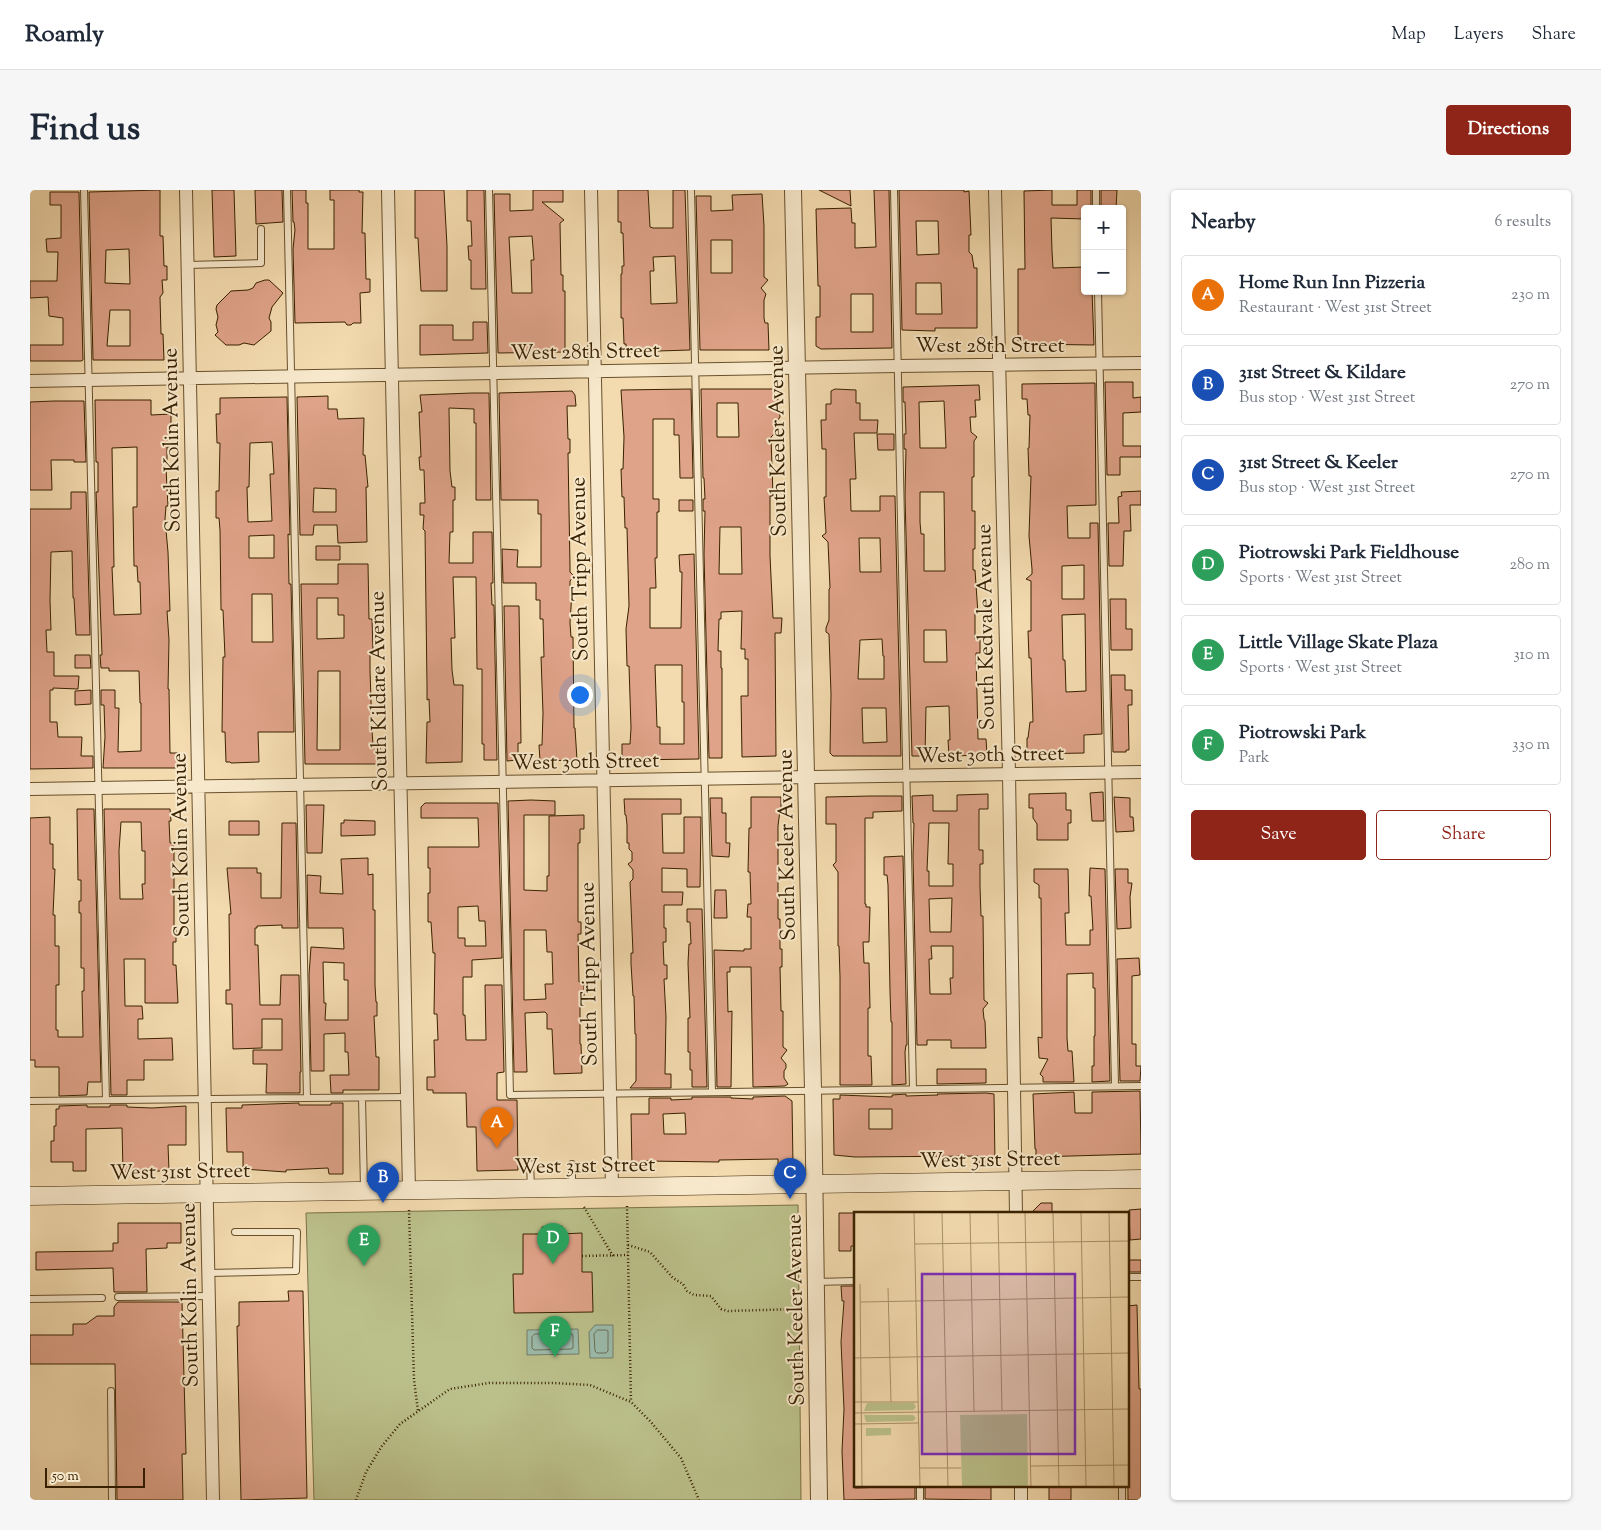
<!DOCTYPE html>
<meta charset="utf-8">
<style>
body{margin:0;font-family:"Sorts Mill Goudy",serif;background:#f6f6f7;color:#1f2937}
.controls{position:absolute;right:15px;top:15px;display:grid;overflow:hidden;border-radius:5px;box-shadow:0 1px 4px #0004}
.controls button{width:45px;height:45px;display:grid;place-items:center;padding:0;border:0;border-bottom:1px solid #e0e1e3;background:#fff;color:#1f2937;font:25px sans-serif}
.scale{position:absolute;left:15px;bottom:12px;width:100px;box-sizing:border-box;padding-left:5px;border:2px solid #392100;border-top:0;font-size:14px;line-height:18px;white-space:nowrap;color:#392100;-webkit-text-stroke:4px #f7e8cb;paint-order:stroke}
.you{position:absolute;left:549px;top:504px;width:18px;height:18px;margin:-12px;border:4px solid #fff;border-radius:50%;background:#1a73e8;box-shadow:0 0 0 8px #1a73e833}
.badge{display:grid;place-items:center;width:32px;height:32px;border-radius:50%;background:#8f2418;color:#fff;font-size:16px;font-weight:700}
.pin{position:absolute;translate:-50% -41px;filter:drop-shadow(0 1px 2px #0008)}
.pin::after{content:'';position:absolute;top:26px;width:18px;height:15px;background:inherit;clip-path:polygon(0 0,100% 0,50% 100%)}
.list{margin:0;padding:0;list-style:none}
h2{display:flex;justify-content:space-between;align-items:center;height:65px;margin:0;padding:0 20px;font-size:21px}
h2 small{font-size:16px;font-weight:400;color:#747a83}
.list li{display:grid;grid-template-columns:32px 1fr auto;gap:15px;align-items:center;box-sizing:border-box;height:80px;margin:0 10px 10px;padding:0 10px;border:1px solid #e0e1e3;border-radius:5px}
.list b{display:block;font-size:19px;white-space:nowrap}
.list p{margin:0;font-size:16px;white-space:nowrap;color:#747a83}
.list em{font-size:16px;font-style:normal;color:#747a83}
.actions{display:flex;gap:10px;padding:15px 20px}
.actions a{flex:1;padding:11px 0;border:1px solid #8f2418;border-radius:5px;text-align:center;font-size:18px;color:#8f2418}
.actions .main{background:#8f2418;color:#fff}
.map{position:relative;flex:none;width:1111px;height:1310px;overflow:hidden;border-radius:5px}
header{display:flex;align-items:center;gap:30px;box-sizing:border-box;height:70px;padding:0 25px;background:#fff;border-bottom:1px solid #e0e1e3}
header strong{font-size:24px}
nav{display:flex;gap:28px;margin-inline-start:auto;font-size:18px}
.intro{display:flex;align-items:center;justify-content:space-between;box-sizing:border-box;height:120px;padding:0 30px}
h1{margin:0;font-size:35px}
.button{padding:12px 22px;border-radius:5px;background:#8f2418;color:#fff;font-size:18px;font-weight:700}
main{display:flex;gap:30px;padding:0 30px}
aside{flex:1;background:#fff;border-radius:5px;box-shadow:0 1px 4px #0004}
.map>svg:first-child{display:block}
.green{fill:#bbc08a;stroke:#7a7045}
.water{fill:#9bbbac;stroke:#747d67}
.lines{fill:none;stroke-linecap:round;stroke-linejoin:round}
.shore{stroke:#6a6e56;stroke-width:1}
.building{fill:#dfa389;stroke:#392100;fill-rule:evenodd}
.service-casing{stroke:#68502c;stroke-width:8}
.minor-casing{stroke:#68502c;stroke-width:14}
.tertiary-casing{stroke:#68502c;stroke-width:18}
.secondary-casing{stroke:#392100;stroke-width:19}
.path{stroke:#392100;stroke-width:2.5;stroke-dasharray:1 2.5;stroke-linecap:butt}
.service{stroke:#f7e8cb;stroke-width:6}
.minor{stroke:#f7e8cb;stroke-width:12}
.tertiary{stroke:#f7e8cb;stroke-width:16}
.secondary{stroke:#f7e8cb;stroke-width:18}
.labels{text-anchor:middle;stroke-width:4;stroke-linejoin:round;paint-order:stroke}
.street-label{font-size:21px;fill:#392100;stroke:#f7e8cb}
.inset-road{fill:none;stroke:#a99169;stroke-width:1}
.view{fill:#7b2cbf;fill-opacity:0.15;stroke:#7b2cbf;stroke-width:2.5}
.inset-edge{fill:none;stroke:#392100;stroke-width:2.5}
</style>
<header>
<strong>Roamly</strong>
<nav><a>Map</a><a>Layers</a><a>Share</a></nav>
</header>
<div class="intro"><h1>Find us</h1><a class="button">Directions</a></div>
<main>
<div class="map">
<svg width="1111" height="1310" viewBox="0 0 1111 1310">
<rect width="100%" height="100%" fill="#f3dbaf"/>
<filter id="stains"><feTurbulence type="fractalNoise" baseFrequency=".004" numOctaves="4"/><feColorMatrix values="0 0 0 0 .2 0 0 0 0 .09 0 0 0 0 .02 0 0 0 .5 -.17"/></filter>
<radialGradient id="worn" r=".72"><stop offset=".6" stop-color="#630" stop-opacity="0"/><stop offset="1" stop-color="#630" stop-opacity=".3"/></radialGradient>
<path class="green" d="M768 1015 771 1310H284L276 1023Z"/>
<path class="water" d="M565 1135H583V1168H560L559 1142Z
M548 1139 549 1164 497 1165V1140Z"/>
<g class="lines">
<path class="shore" d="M568 1140H576L578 1141V1161L576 1163H567L565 1161 564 1144Z
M505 1144H542L543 1146V1158L541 1159 504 1160 502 1158V1147Z"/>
</g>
<path class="building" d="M130 0V46H133L134 76H137V90H132L133 103 130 107 131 144H133L134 170H63L59 2ZM99 59 100 94 75 93 76 60ZM80 120H100V156H77Z
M182 0H204L206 66 184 67Z
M225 0H252L253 32 226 34Z
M262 0H276V13H278V59H304V10H300V0H329V2H333L332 43H335L336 89H340V102L330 103 331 133H323L321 135H317L315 132 265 133 263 59 265 40 264 32H263Z
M385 0H414L417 56V101H391L388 48H385Z
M437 0H454L456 99H441V70H439L438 56H442L441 31H437Z
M503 0H533V12H512L534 30 530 33 531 85H533V101H535V162L468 163 464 4H480V21L503 20ZM502 46 504 70H501L502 103H482L479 47Z
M588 0H618L620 37 623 38H643V0H655L660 160 596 162V154H594L593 128H591V84H592V76H594L593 43H591V32H588ZM645 66 647 113 621 114 620 81H624L623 67Z
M789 0H820L821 16Z
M844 0H859L862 158 791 159 786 156V127H790V96H788L786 19 821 18 822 33H825V58L846 57ZM821 104H843V142H821Z
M869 0H934V2L939 1 941 45H939V62L942 65 944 78H947V138H905V141L872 140ZM886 31H908L909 64 887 65ZM886 93H911L912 124H886Z
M1022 0V15H1047V0H1061V19H1055V29L1021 28 1022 61 1023 78 1055 77V101H1062L1064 155 992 154 988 151V79H995L994 1Z
M1071 0H1087L1086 19H1071Z
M20 2H49L53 170 51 171H0V155H33V128L19 126 18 107 0 108V91H27L28 62H17L16 49 31 48V15H20Z
M732 4 734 36V87L738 90 731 98 736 104 734 110V128L735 133H738L739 160H670L666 6H681V21L703 20 702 5ZM681 50H702V83H681Z
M235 90H239L253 103 242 117 239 128 241 132V141L224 155 214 153 209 155H196L185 145 188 142 186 135 188 127 186 119 187 115 201 101 218 100 223 98 226 93Z
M443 132H457L458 163 390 165V135H423V150H443Z
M1075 192H1103V208L1111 207V222L1093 223V256H1111V267H1090V285H1077Z
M1065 193 1066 315 1037 316 1038 348H1060V333H1068L1072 544 1054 545V563L1001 564 997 561V548H998L1000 532H1003L1001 468H999L998 441H1001V391L996 389 1002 384V379L999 346 1001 286H999L998 258H999L1000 225H998L997 209H992V194ZM1054 375V409H1032V376ZM1055 424 1056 501 1036 502 1035 470H1033L1032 425Z
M949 195 950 210H945L946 227H940L941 242 947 247 944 251V287H942V321H945V359H943V380H945L948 424H945V449H950V463H946L948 549H956L957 565 919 566 918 550H920L919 516 896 517 895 566H882L875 306 876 259H874V244H876L875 212H873V197ZM914 211 916 258H890L889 212ZM890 302H914L915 381H894V344H891L890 332ZM894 440H916L917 472H894Z
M661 199 663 288H650L649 245H644V229H623V309H629V322H627V368H625L626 398H620V438H651L652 382H650L649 365 664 364 669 569 596 570 592 566V554H600L601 538 599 476H597L596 439 599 416 597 338H595L594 307H592L591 279H593L594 247 591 200ZM625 475H652V512H654V554H630V537H627Z
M671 199H744L747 202 750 227 746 233V242L741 247 743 306H740V366L743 428H752L751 443H745L746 566 712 567 711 506H718V469H715V459H711L712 421 691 422V429H689L688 461H691V478H692V568H679L674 364 675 321H673V309H675L674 288H673ZM687 213H708L709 247H687ZM690 337H711L712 384H689Z
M805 199 826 200V213H830V230H848L847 243H824L826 289H820L821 321H850V306H865L871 566H803L800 563 801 504 799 444 796 442V438L799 430V399L800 398 798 352 792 346 796 343 794 307H796V259H792L791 230H796V214H801V201ZM829 348H850L851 382H830ZM852 449 853 466H854V489H828L830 450ZM832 518H856L857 552 833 553Z
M542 201 545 205 546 216H537L538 249H540V263H538L540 376V382L544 386 540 391V399L542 402 540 433 541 447H543L544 538H545L547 570 510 571 509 555H512L513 523 511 467H514L513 429H510V410H506V393H473L472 359 488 360 487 377H511V324H508V310H471L469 203Z
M442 203H459L461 310H446V233H444V219L419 218 420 281 422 297H425V310H423V342H420L419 373H443V342H462L463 393H461L462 415H464L467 570H454V554H452V479H447L446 387H423L425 448H421L422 480 424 495H433L432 572 396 573 397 532H400L399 509 397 510V496L395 341 393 339 394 325H390V313H395L394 280H390L389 267H391L389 222H392L390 205Z
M298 206V219H307L308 229 334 228 333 265H335L338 297H336L337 352 308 353 307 335H284L283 345H270L267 207ZM284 298 306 299V322H283Z
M257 207 260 345 258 344 259 394H261L264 542H228L229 572 201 573 200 572H196L195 542H192L193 467H195L193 420H191L190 340 189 328H186V301H189L190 253H187L186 224H190V208ZM242 252 244 284H240L242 331 218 332 217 297H219L220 253ZM244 345V368H219V346ZM222 404H242L243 452H222Z
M65 210H121V225L141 224V257H137V278H136L138 316H136L135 329 138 362 140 421H137L139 450 138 499H139L140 563H149V578H73L75 547 74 515H71V500H85V518H89L88 562 111 561V513H110L109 481H79V478H71L70 465H72L66 302H68V272H66ZM107 257V317H103L104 376H107L108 392H110L111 424 84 425 82 377H84L82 258Z
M24 211H54L56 272H44V270H21L22 300H0V212Z
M847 244H864V260H848Z
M1111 301V315H1100L1101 341H1094L1093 376H1079L1078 333H1089L1088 307 1092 306 1091 302Z
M41 302H56L60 445H46L44 408H43L42 361 21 362 20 410 21 440H16L17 462H24V486H49L48 499 23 498V500H20V532H27L28 547H52L51 566H63V578L0 579V319H41Z
M649 310H663V321H649Z
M286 356H310V370H286Z
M308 374H338L339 429H342L343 462H340V480L342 541 343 555H350V574H275L271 394H308ZM287 408H308V425H314V448L287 449ZM288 481H310V560H287Z
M1080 409H1096V439H1102V460H1081Z
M474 416H489L491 553H488V570L477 571Z
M45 465H60L61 478H45Z
M1081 485H1095V500H1102V515H1098L1099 560H1096V562H1083Z
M61 500V514L45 515V501Z
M1073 602 1074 631H1062L1060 603Z
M1036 603V620H1041V633H1038V650H1007V634L1003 628V618H999V604Z
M958 604V619H949V660H953V674H950V696L951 726H953L954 810 958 813 953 819 954 829 955 831 956 858H921V850H897V855H887L883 666 884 633H883L882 606 903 605V621H927V605ZM899 633H919L918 674H923V696H899V681H897ZM922 708 921 742H900L899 709ZM901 756H923V788H920L921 804H900L899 769H902Z
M841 606H872V621L843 622V628H835V714H836V717H840L839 752H833L834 773H839L840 818H838V866H841L842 895H810V787L809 756H808V682L803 675 806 672V634H796V607Z
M721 607H751V620H750L748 636V729H750V759H752V777H750L751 821H753V857L757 860 751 868 756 874V878L754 881V888L758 894 755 896 723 897 721 777H700V782H697L698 822 702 821 701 897H687L684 760 714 761V759H721V727H717L718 714H721L720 682H718L719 638H721Z
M1084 607 1100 608V627H1103L1104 641 1086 642Z
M680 608H692V623H696V653H700L699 667 682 666Z
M594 609H651V624H632L633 663H654V627H671L670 697H657V679L632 678V702H653L652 715H634V738H636V752H633L634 775H637V789H634L636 827 635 884H641V898H600L606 891V844H605L604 806H603L601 774V763H603L600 692 603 689V680L598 674 602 671V662L599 659V653H597V635L596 625H595Z
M501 610 525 611V625H494V700L517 701V686H519V626L554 625V639H550V653H548V732H551V744H548L549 792H554V806H550L551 816 550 817V854H551L552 883 524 884 522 839H517V824L515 822 495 823 497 882H484L478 611ZM494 740H516L517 762H522L523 794H515L516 809 494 810Z
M395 613H468L472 768 442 770V787H433V825H435L436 850H456L455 795H472L474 882 467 883V910H487L488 980 447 981 446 937H437L436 903H403V900H397V887H405L404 850H408L407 824H404L405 763H403L401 732H398V703H400V678H398V657H449L448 628H391V617ZM448 716 449 731H455L456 756H435V748H428V717Z
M276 615H294L292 663H277Z
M47 619H64L71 892H58L57 905 29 906V877H5V870H0V628L20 627V654H23V679H25L23 725H25V756H29V795H26V840H28V847H53L52 801H54V778H51V723H49V711H51V690H48Z
M74 619H140L141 631H139L140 653H143L144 662V739H146V752H143V775H146L148 813H115V769H94L95 816H112L113 829H108V849L142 848 143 870H114V890H97V905H81ZM91 632H111L112 661H115V694H112L113 709H90L89 661Z
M314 630 345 631V645L311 646V633H314Z
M199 631H229V645H199Z
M252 633H266L268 738H252V735L227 736V738H225V755H228L230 815H250L251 785H269L271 882H270V903H236L237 874H223V860H252V829H232V858L203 859 202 814H196V800H200L199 724H201L197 678H227V683H231V708H251Z
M873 666 877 855H876L875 862 876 894 862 895V832H861L860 801 858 695 857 685H854V667Z
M338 668V685L343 684V720H345V795L346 812H347V826H344L346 867H349V900H313V903H301L300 885H319L318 862H315V843L294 844V881H281L279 785 281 757 314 759 313 738H278L277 685 291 686 290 703 313 704 311 669ZM293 772 314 773V790H318V830H295L296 813H294Z
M1060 678 1075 679 1080 891 1062 892V876H1064V846H1065V798H1063V783L1037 784V848L1038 861H1042L1044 892H1013V887L1010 884 1018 869 1009 868 1008 847 1012 848 1011 708H1009V695L1004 692V679H1038L1039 723H1035L1036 755H1060V740H1063L1061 706H1059Z
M1085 679H1098V693H1102L1100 707 1101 738 1087 739Z
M685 700H696L697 728H684Z
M657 719H672L677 897H662V880H660V862H658V828H660L658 773 659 754H661L660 732H657Z
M1109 768 1110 785 1102 786V854H1106V876H1111L1110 891H1090L1087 769Z
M907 879H956V893L907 894Z
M1110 901 1111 964 1006 967V959H1005L1003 904 1044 902 1045 923H1062V902Z
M956 903 964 904 965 973H949L948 966 825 967 804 965 803 909H810V905L862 907V905L876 904V906L908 905 907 904ZM839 919H862V939H839Z
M755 906 762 911 763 976 748 977V969L689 970V972L616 971V978L602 979 601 924H619V908H641V910L662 909V907H701V908L723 909V907ZM655 923 656 944H634L633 924Z
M269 913V915H301V913H313V984H299L298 978 256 980V982L213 979V962H197L196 918H212V915Z
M57 915V917H80V915H97V917L122 918 156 916V955H138L139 981H123V984L111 985V981L93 982 92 938 56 939V981H43V972H21V951H24V936H26V919H29V916Z
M1011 1013H1022V1024H1000Z
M1111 1019V1049L1100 1050 1099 1020Z
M809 1023H825V1056H821V1061H809Z
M88 1033H151V1053H137V1058L116 1059 117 1102H84L83 1078 6 1080V1062L83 1061V1053H88Z
M532 1036V1044L552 1043V1082H562L563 1122 484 1123 483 1084H493V1044H512V1037Z
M1099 1070H1111V1082H1099Z
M811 1096H825V1298L885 1296V1309L814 1310 812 1261 814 1219 811 1152 814 1111H812Z
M258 1101H273L277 1308 211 1310 207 1136H209V1112L259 1111Z
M88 1112H152L156 1264H152L153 1310H87L85 1174H0V1145H43V1134H56L67 1126H84V1117Z
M1107 1115 1109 1199H1111V1310H1098L1097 1116Z
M895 1296H961V1310L895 1309Z
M1019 1296H1041V1310H1019Z"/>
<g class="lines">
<g class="service-casing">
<path id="service" d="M54 0 76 910
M257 0 277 908
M459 0 480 905 1111 896
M661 0 682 902
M864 0 883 899
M1066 0V19
M157 75 231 73V39
M1068 101 1085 896
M332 908 334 999
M0 911 377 907
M500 974 501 997
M542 974V997
M178 1083 266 1081 267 1042H205
M1097 1087H1111
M786 1092 825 1091
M88 1107 179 1106
M0 1109 72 1108
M81 1201 82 1310
M890 1296V1310
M1092 1296V1310"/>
</g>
<g class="minor-casing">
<path id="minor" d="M156 0 183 1310
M358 0 379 1000
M561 0 582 997
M965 0 979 584 986 1024
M0 191 867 176 1111 173
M0 599 1111 582
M991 1296V1310"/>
</g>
<g class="tertiary-casing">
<path id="tertiary" d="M763 0 783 900 789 1310"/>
</g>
<g class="secondary-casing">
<path id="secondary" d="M0 1006 1111 989"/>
</g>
<path class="path" d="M597 1016 601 1212
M554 1017 583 1066
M379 1020 384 1190 388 1221
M598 1055 620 1062 643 1088 653 1094 657 1101 664 1105 681 1106 691 1119 698 1121 768 1119
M552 1066 598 1065
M326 1310 336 1282 352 1256 370 1234 420 1199 459 1193H524L560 1195 601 1212 620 1231 651 1268 669 1310"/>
<use href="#service" class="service"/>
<use href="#minor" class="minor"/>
<use href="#tertiary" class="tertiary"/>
<use href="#secondary" class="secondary"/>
</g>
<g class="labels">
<g class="street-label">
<text x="960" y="162">West 28th Street</text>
<text transform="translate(555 161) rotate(-1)" y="7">West 28th Street</text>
<text transform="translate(141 250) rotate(-91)" y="7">South Kolin Avenue</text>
<text transform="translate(747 251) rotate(-91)" y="7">South Keeler Avenue</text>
<text transform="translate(549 379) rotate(-91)" y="7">South Tripp Avenue</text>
<text transform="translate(955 437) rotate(-91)" y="7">South Kedvale Avenue</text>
<text transform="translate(348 501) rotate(-91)" y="7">South Kildare Avenue</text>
<text transform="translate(960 564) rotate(-1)" y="7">West 30th Street</text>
<text transform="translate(555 571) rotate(-1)" y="7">West 30th Street</text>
<text transform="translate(150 655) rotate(-91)" y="7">South Kolin Avenue</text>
<text transform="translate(756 655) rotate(-91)" y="7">South Keeler Avenue</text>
<text transform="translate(558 784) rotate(-91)" y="7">South Tripp Avenue</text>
<text transform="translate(960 969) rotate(-1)" y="7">West 31st Street</text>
<text transform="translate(555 975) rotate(-1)" y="7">West 31st Street</text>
<text transform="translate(150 981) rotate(-1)" y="7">West 31st Street</text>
<text transform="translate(159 1105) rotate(-91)" y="7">South Kolin Avenue</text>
<text transform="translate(765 1120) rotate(-91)" y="7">South Keeler Avenue</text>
</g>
</g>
<g transform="translate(824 1022)">
<rect width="275" height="275" fill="#f3dbaf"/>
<path d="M13 191H60L62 195 59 198 10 199ZM173 202 174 275H108L106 203ZM10 203H59L62 206 59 209 12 210ZM12 216H37V223L12 224Z" fill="#bbc08a"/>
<path class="inset-road" d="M60 0 66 275M88 0 94 275M116 0 120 200M144 0 148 199M171 0 177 275M199 0 205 275M227 0 232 275M255 0 260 275M61 32 275 29M6 72 8 275M34 76 37 190M7 90 275 85M0 146 275 141M0 190H64M0 201 275 197M0 212 65 211M177 254 275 253M66 256H107"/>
<path class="view" d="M68 62H221V242H68Z"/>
<rect width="275" height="275" class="inset-edge"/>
</g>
<rect width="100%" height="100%" filter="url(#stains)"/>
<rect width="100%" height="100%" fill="url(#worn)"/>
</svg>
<div class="controls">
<button>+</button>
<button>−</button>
</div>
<div class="scale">50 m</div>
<div class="you"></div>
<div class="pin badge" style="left:467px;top:958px;background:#e8710a">A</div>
<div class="pin badge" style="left:353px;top:1013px;background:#1a4fb4">B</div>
<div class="pin badge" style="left:760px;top:1009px;background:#1a4fb4">C</div>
<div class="pin badge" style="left:523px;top:1074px;background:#2e9e5b">D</div>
<div class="pin badge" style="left:334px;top:1076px;background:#2e9e5b">E</div>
<div class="pin badge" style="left:525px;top:1167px;background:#2e9e5b">F</div>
</div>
<aside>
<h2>Nearby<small>6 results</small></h2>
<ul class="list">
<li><span class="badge" style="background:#e8710a">A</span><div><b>Home Run Inn Pizzeria</b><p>Restaurant · West 31st Street</p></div><em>230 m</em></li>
<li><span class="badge" style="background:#1a4fb4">B</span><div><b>31st Street &amp; Kildare</b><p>Bus stop · West 31st Street</p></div><em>270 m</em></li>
<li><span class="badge" style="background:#1a4fb4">C</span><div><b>31st Street &amp; Keeler</b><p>Bus stop · West 31st Street</p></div><em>270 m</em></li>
<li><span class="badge" style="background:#2e9e5b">D</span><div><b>Piotrowski Park Fieldhouse</b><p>Sports · West 31st Street</p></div><em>280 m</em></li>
<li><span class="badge" style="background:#2e9e5b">E</span><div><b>Little Village Skate Plaza</b><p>Sports · West 31st Street</p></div><em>310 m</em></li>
<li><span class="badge" style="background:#2e9e5b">F</span><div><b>Piotrowski Park</b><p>Park</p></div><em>330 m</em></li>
</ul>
<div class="actions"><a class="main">Save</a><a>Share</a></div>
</aside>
</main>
